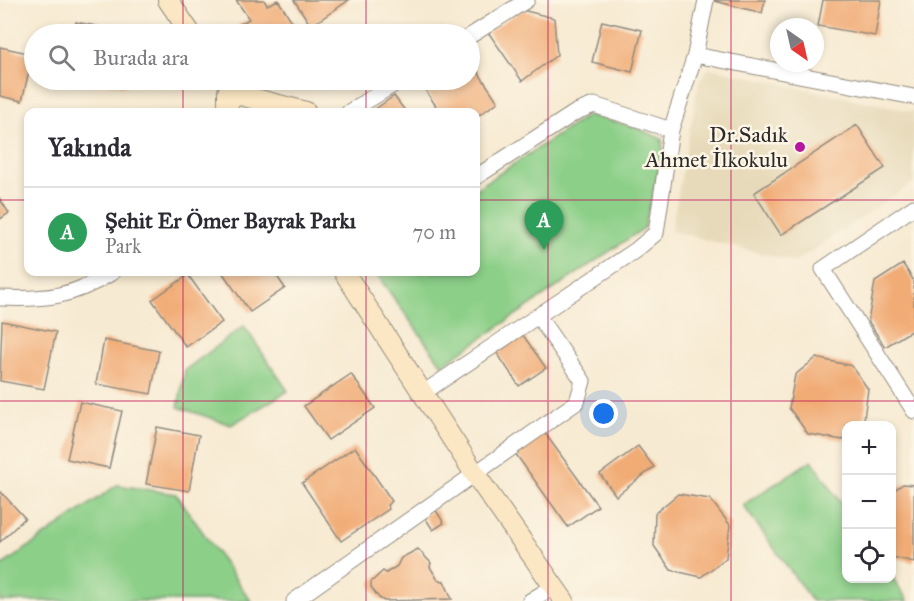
<!DOCTYPE html>
<html lang="tr">
<meta charset="utf-8">
<style>
body{margin:0;font-family:"IM FELL Great Primer",serif;background:#f2f2f3;color:#2b2b33}
.controls{position:absolute;right:18px;bottom:18px;display:grid;overflow:hidden;border-radius:12px;box-shadow:0 3px 9px #0003}
.controls button{width:54px;height:54px;display:grid;place-items:center;padding:0;border:0;border-bottom:2px solid #e1e1e2;background:#fff;color:#2b2b33;font:30px sans-serif}
.compass{position:absolute;left:770px;top:18px;width:54px;height:54px;border-radius:50%;background:#fff;box-shadow:0 3px 9px #0003;rotate:146deg}
.you{position:absolute;left:604px;top:414px;width:21px;height:21px;margin:-15px;border:4px solid #fff;border-radius:50%;background:#1a73e8;box-shadow:0 0 0 9px #1a73e833}
.badge{display:grid;place-items:center;width:39px;height:39px;border-radius:50%;background:#b5179e;color:#fff;font-size:20px;font-weight:700}
.pin{position:absolute;translate:-50% -50px;filter:drop-shadow(0 2px 3px #0008)}
.pin::after{content:'';position:absolute;top:32px;width:21px;height:18px;background:inherit;clip-path:polygon(0 0,100% 0,50% 100%)}
.list{margin:0;padding:0;list-style:none}
h2{display:flex;justify-content:space-between;align-items:center;height:78px;margin:0;padding:0 24px;font-size:26px}
h2 small{font-size:20px;font-weight:400;color:#7c7c81}
.list li{display:grid;grid-template-columns:39px 1fr auto;gap:18px;align-items:center;box-sizing:border-box;height:90px;padding:0 24px;border-top:2px solid #e1e1e2}
.list b{display:block;font-size:22px;white-space:nowrap}
.list p{margin:0;font-size:20px;white-space:nowrap;color:#7c7c81}
.list em{font-size:20px;font-style:normal;color:#7c7c81}
.icon{flex:none;width:33px;height:33px;fill:none;stroke:currentColor;stroke-width:2;stroke-linecap:round;stroke-linejoin:round}
.map{position:relative;flex:none;width:914px;height:601px;overflow:hidden}
.search{position:absolute;background:#fff;box-shadow:0 3px 9px #0003;left:24px;top:24px;width:456px;height:66px;display:flex;align-items:center;gap:15px;box-sizing:border-box;padding:0 21px;border-radius:33px;color:#7c7c81;font-size:22px}
.panel{position:absolute;background:#fff;box-shadow:0 3px 9px #0003;left:24px;top:108px;width:456px;height:168px;border-radius:12px}
.map>svg:first-child{display:block}
.built{fill:#e7daba}
.green{fill:#8bcf88;stroke:#5b7d5a;stroke-width:1.5}
.building{fill:#f1ab74}
.lines{fill:none;stroke-linecap:round;stroke-linejoin:round}
.minor-casing{stroke:#918a7e;stroke-width:17}
.secondary-casing{stroke:#918a7e;stroke-width:22}
.minor{stroke:#fff;stroke-width:15}
.secondary{stroke:#fbe7c3;stroke-width:20}
.grid{fill:none;stroke:#c2185b;stroke-width:1.5;stroke-opacity:0.55}
.poi-dot{fill:#b5179e;stroke:#fcf5e5;stroke-width:2}
.labels{text-anchor:middle;stroke-width:5;stroke-linejoin:round;paint-order:stroke}
.poi-label{font-size:22px;fill:#2b2b2b;stroke:#fcf5e5;text-anchor:end}
</style>
<div class="map">
<svg width="914" height="601" viewBox="0 0 914 601">
<rect width="100%" height="100%" fill="#fcf5e5"/>
<filter id="ink" filterUnits="userSpaceOnUse"><feTurbulence type="fractalNoise" baseFrequency=".0167" numOctaves="2"/><feDisplacementMap in="SourceGraphic" scale="12" xChannelSelector="R" yChannelSelector="G"/><feConvolveMatrix kernelMatrix="1 2 1 2 8 2 1 2 1" color-interpolation-filters="sRGB"/></filter>
<filter id="wash" filterUnits="userSpaceOnUse"><feTurbulence type="fractalNoise" baseFrequency=".008" numOctaves="4" result="noise"/><feDisplacementMap in="SourceGraphic" scale="24" xChannelSelector="R" yChannelSelector="G"/><feGaussianBlur stdDeviation="1.35" result="paint"/><feColorMatrix in="noise" values="0 0 0 0 0 0 0 0 0 0 0 0 0 0 0 0 0 1.4 0 .05"/><feComposite in="paint" operator="in"/></filter>
<g filter="url(#wash)">
<rect width="100%" height="100%" fill="#f7ead2"/>
<path class="built" d="M709 68 914 112V182L795 262 671 231 699 81Z"/>
<path class="green" d="M588 115 635 127 662 139 663 153 644 228 442 365 375 272H476V189Z
M244 326 288 391 231 425 178 407 185 370Z
M812 460 846 511V578L892 577 908 601H812L743 505Z
M117 485 176 494 251 601H0V567Z"/>
<g id="blocks">
<path class="building" d="M236 0H264L267 5 278 0 299 32 296 34H245L238 25 249 19Z
M294 0H349L311 26Z
M711 0H765L762 13Z
M823 0H881L875 36 818 26Z
M522 10 554 18 557 55 522 81 488 32Z
M602 21 642 30 632 72 592 62Z
M76 22 131 33V34H73Z
M0 47 33 54 22 101 0 96Z
M470 60 498 102 476 117V112H440L419 81 470 80Z
M97 81V80H127L126 86Z
M394 96 406 112H371Z
M857 125 885 168 781 235 754 193Z
M0 199 9 213 0 219Z
M903 264 914 281V329L885 347 868 321 875 282Z
M222 272H274L285 288 250 312Z
M188 275 222 322 186 347 152 300Z
M2 321 56 332 44 389 0 381Z
M523 335 546 368 519 386 497 353Z
M104 340 159 351 151 394 96 384Z
M816 358 852 366 868 389 863 426H846V437L843 440 808 434 789 408 795 375Z
M351 374 375 408 328 440 304 406Z
M80 402 122 411 109 468 67 459Z
M157 427 199 435 189 491 146 484Z
M544 432 598 506 568 527 515 453Z
M638 446 654 467 616 496 600 474Z
M355 447 392 501 387 505 389 509 341 541 302 483Z
M903 484 914 485V562L892 557V492Z
M0 491 25 518 0 542Z
M678 494 710 499 730 525 726 558 701 577 671 570 654 546 655 513Z
M435 509 444 523 433 530 424 516Z
M418 549 431 563 430 567 438 580 444 581 452 599 384 601 379 598 371 587V582L383 571 386 573 397 566 401 558Z"/>
</g>
</g>
<g filter="url(#ink)">
<use href="#blocks" fill-opacity="0" stroke="#918a7e" stroke-width="1.5"/>
<g class="lines">
<g class="minor-casing">
<path id="minor" d="M470 36 527 0
M695 55 914 97
M349 112 401 80
M476 177 576 112 594 105 671 130
M914 207 823 269 914 411
M0 298C46 300 73 297 113 272
M423 393 636 250 656 233 671 130 695 55 706 0
M294 601 577 402 583 381 538 316
M530 601 554 586"/>
</g>
<g class="secondary-casing">
<path id="secondary" d="M168 0 191 34
M228 112V92L306 112
M344 272 475 474 564 601"/>
</g>
<use href="#minor" class="minor"/>
<use href="#secondary" class="secondary"/>
</g>
</g>
<path class="grid" d="M183 0V34M366 0V34M548 0V601M731 0V601M183 80V112M366 80V112M0 200H28M476 200H914M183 272V601M366 272V601M0 401H914"/>
<circle class="poi-dot" cx="800" cy="147" r="6"/>
<g class="labels">
<g class="poi-label">
<text x="788" y="142">Dr.Sadık<tspan x="788" dy="25">Ahmet İlkokulu</tspan></text>
</g>
</g>
</svg>
<div class="controls">
<button>+</button>
<button>−</button>
<button><svg class="icon" aria-label="locate" viewBox="0 0 24 24"><circle cx="12" cy="12" r="6"/><path d="M12 2v4M12 18v4M2 12h4M18 12h4"/></svg></button>
</div>
<svg class="compass" viewBox="-18 -18 36 36"><path d="M0-13l5 13h-10z" fill="#e53935"/><path d="M0 13l5-13h-10z" fill="#7c7c81"/></svg>
<div class="you"></div>
<div class="pin badge" style="left:544px;top:250px;background:#2e9e5b">A</div>
<div class="search"><svg class="icon" aria-label="search" viewBox="0 0 24 24"><circle cx="10" cy="10" r="6"/><path d="M15 15l6 6"/></svg>Burada ara</div>
<section class="panel">
<h2>Yakında<small></small></h2>
<ul class="list">
<li><span class="badge" style="background:#2e9e5b">A</span><div><b>Şehit Er Ömer Bayrak Parkı</b><p>Park</p></div><em>70 m</em></li>
</ul>
</section>
</div>
